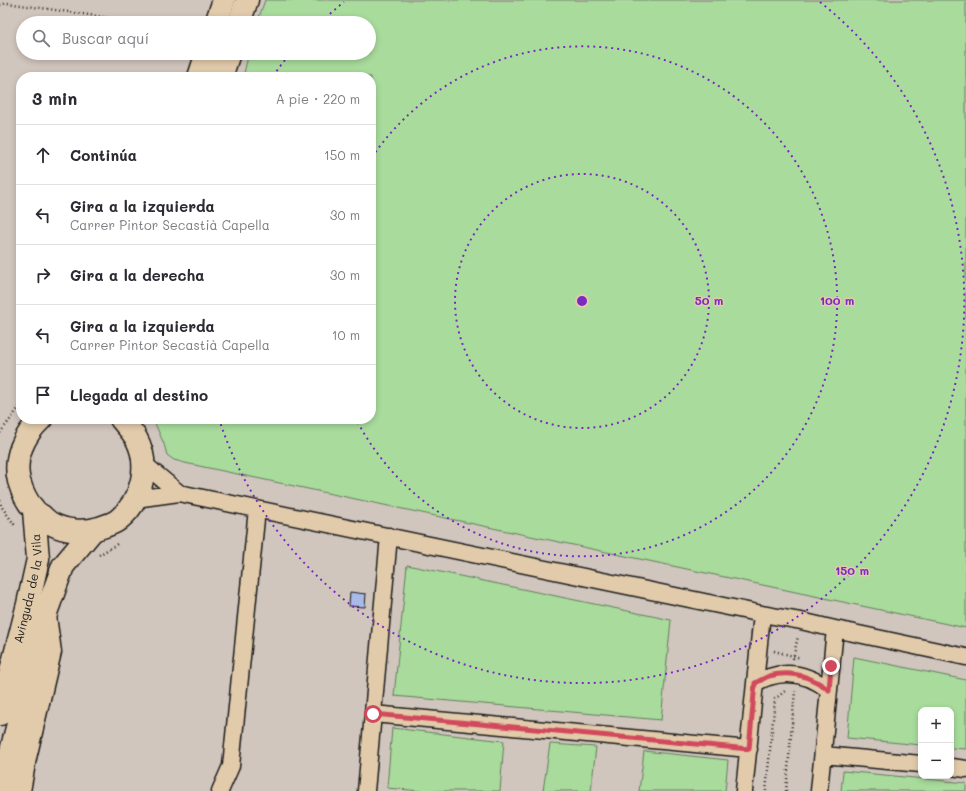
<!DOCTYPE html>
<html lang="es">
<meta charset="utf-8">
<style>
body{margin:0;font-family:Mali,sans-serif;background:#f2f2f3;color:#2b2b33}
.controls{position:absolute;right:12px;bottom:12px;display:grid;overflow:hidden;border-radius:8px;box-shadow:0 2px 6px #0003}
.controls button{width:36px;height:36px;display:grid;place-items:center;padding:0;border:0;border-bottom:1px solid #e1e1e2;background:#fff;color:#2b2b33;font:20px sans-serif}
.stop{position:absolute;width:12px;height:12px;margin:-9px;border:3px solid #d1495b;border-radius:50%;background:#fff}
.stop.end{background:#d1495b;border-color:#fff;box-shadow:0 1px 4px #0008}
.list{margin:0;padding:0;list-style:none}
h2{display:flex;justify-content:space-between;align-items:center;height:52px;margin:0;padding:0 16px;font-size:17px}
h2 small{font-size:13px;font-weight:400;color:#7c7c81}
.list li{display:grid;grid-template-columns:26px 1fr auto;gap:12px;align-items:center;box-sizing:border-box;height:60px;padding:0 16px;border-top:1px solid #e1e1e2}
.list b{display:block;font-size:15px;white-space:nowrap}
.list p{margin:0;font-size:13px;white-space:nowrap;color:#7c7c81}
.list em{font-size:13px;font-style:normal;color:#7c7c81}
.icon{flex:none;width:22px;height:22px;fill:none;stroke:currentColor;stroke-width:2;stroke-linecap:round;stroke-linejoin:round}
.map{position:relative;flex:none;width:966px;height:791px;overflow:hidden}
.search{position:absolute;background:#fff;box-shadow:0 2px 6px #0003;left:16px;top:16px;width:360px;height:44px;display:flex;align-items:center;gap:10px;box-sizing:border-box;padding:0 14px;border-radius:22px;color:#7c7c81;font-size:15px}
.panel{position:absolute;background:#fff;box-shadow:0 2px 6px #0003;left:16px;top:72px;width:360px;height:352px;border-radius:16px}
.map>svg:first-child{display:block}
.green{fill:#a8db9c;stroke:#627c5c}
.building{fill:#a9bae9;stroke:#1c1c1c}
.lines{fill:none;stroke-linecap:round;stroke-linejoin:round}
.street-casing{stroke:#1c1c1c;stroke-width:19}
.secondary-casing{stroke:#1c1c1c;stroke-width:25}
.path{stroke:#1c1c1c;stroke-width:2.5;stroke-dasharray:1 3;stroke-linecap:butt}
.street{stroke:#e2cbab;stroke-width:16}
.secondary{stroke:#e2cbab;stroke-width:22}
.route{stroke:#d1495b;stroke-width:5}
.ring{fill:none;stroke:#7b2cbf;stroke-width:2;stroke-dasharray:2 4}
.labels{text-anchor:middle;stroke-width:3;stroke-linejoin:round;paint-order:stroke}
.street-label{font-size:12px;fill:#1c1c1c;stroke:#e2cbab}
.centre{fill:#7b2cbf;stroke:#e2cbab;stroke-width:2}
.ring-label{font-size:12px;text-anchor:middle;font-weight:bold;fill:#7b2cbf;stroke:#e2cbab;stroke-width:3;stroke-linejoin:round;paint-order:stroke}
</style>
<div class="map">
<svg width="966" height="791" viewBox="0 0 966 791">
<rect width="100%" height="100%" fill="#d1c6be"/>
<filter id="ink" filterUnits="userSpaceOnUse"><feTurbulence type="fractalNoise" baseFrequency=".025" numOctaves="2"/><feDisplacementMap in="SourceGraphic" scale="8" xChannelSelector="R" yChannelSelector="G"/><feConvolveMatrix kernelMatrix="1 2 1 2 8 2 1 2 1" color-interpolation-filters="sRGB"/></filter>
<g filter="url(#ink)">
<path class="green" d="M265 0H966V628L185 463 174 460 167 455 164 444 153 419H371V77H243L249 53H369V23H257Z
M407 565 671 620 661 720 394 696Z
M854 657 966 680V749L951 748V710H921V745L847 738Z
M392 728 504 741 500 791H421L387 788Z
M550 744 596 747 591 791H543Z
M644 751 728 760 725 791H639Z
M843 771 966 783V791H841Z"/>
<path class="building" d="M350 592 366 594 365 607 349 606Z"/>
<g class="lines">
<g class="street-casing">
<path id="street" d="M144 464 179 493
M135 499 179 493 762 614 801 621 835 629 966 657
M755 683C760 681 764 678 769 677 791 670 811 676 829 690
M373 714 749 749
M823 755 921 764
M951 767 966 769
M22 791 28 758 53 652 48 616
M220 791 231 766 257 509
M366 791 389 536
M744 791 762 614
M819 791 835 629"/>
</g>
<g class="secondary-casing">
<g id="secondary">
<path d="M216 23 224 0"/>
<path d="M239 23 247 0"/>
<path d="M199 77 207 53"/>
<path d="M221 77 229 53"/>
<path d="M41 419C24 435 13 458 19 481 22 491 26 501 33 508 35 512 39 514 42 516 45 519 48 522 52 524 65 531 84 533 99 528 105 526 113 524 118 520 142 501 151 465 136 438 132 431 126 425 121 419"/>
<path id="s1" d="M0 714 28 604 38 559 34 510"/>
<path d="M5 791 10 755 47 610 63 566 93 530"/>
</g>
</g>
<path class="path" d="M0 5 7 3 144 23
M0 433 21 405
M0 500 1 506 16 527
M99 555 117 544
M774 651 801 658
M793 659 798 636
M766 791 775 699 785 691
M786 791 795 691"/>
<use href="#street" class="street"/>
<use href="#secondary" class="secondary"/>
</g>
</g>
<g class="lines" filter="url(#ink)">
<path class="route" d="M373 714 749 749 755 683C760 681 764 678 769 676 791 670 811 676 829 690L831 666"/>
</g>
<g class="ring">
<circle cx="582" cy="301" r="127"/>
<path d="M372 157A255 255 0 1 1 357 421"/>
<path d="M273 76A382 382 0 0 1 289 55M321 22A382 382 0 0 1 344 2M820 2A382 382 0 1 1 219 419"/>
</g>
<g class="labels">
<g class="street-label">
<text dy="4" stroke="none"><textPath href="#s1" startOffset="129">Avinguda de la Vila</textPath></text>
</g>
</g>
<circle cx="582" cy="301" r="6" class="centre"/>
<g class="ring-label">
<text x="709" y="305">50 m</text>
<text x="837" y="305">100 m</text>
<text x="852" y="575">150 m</text>
</g>
</svg>
<div class="controls">
<button>+</button>
<button>−</button>
</div>
<div class="stop" style="left:373px;top:714px"></div>
<div class="stop end" style="left:831px;top:666px"></div>
<div class="search"><svg class="icon" aria-label="search" viewBox="0 0 24 24"><circle cx="10" cy="10" r="6"/><path d="M15 15l6 6"/></svg>Buscar aquí</div>
<section class="panel">
<h2>3 min<small>A pie · 220 m</small></h2>
<ul class="list">
<li><svg class="icon" aria-label="ahead" viewBox="0 0 24 24"><path d="M12 20V5M6 11l6-6 6 6"/></svg><div><b>Continúa</b></div><em>150 m</em></li>
<li><svg class="icon" aria-label="left" viewBox="0 0 24 24"><path d="M17 20v-9H6M10 6l-5 5 5 5"/></svg><div><b>Gira a la izquierda</b><p>Carrer Pintor Secastià Capella</p></div><em>30 m</em></li>
<li><svg class="icon" aria-label="right" viewBox="0 0 24 24"><path d="M7 20v-9h11M14 6l5 5-5 5"/></svg><div><b>Gira a la derecha</b></div><em>30 m</em></li>
<li><svg class="icon" aria-label="left" viewBox="0 0 24 24"><path d="M17 20v-9H6M10 6l-5 5 5 5"/></svg><div><b>Gira a la izquierda</b><p>Carrer Pintor Secastià Capella</p></div><em>10 m</em></li>
<li><svg class="icon" aria-label="arrive" viewBox="0 0 24 24"><path d="M6 21V4h12l-3 4 3 4H6"/></svg><div><b>Llegada al destino</b></div></li>
</ul>
</section>
</div>
